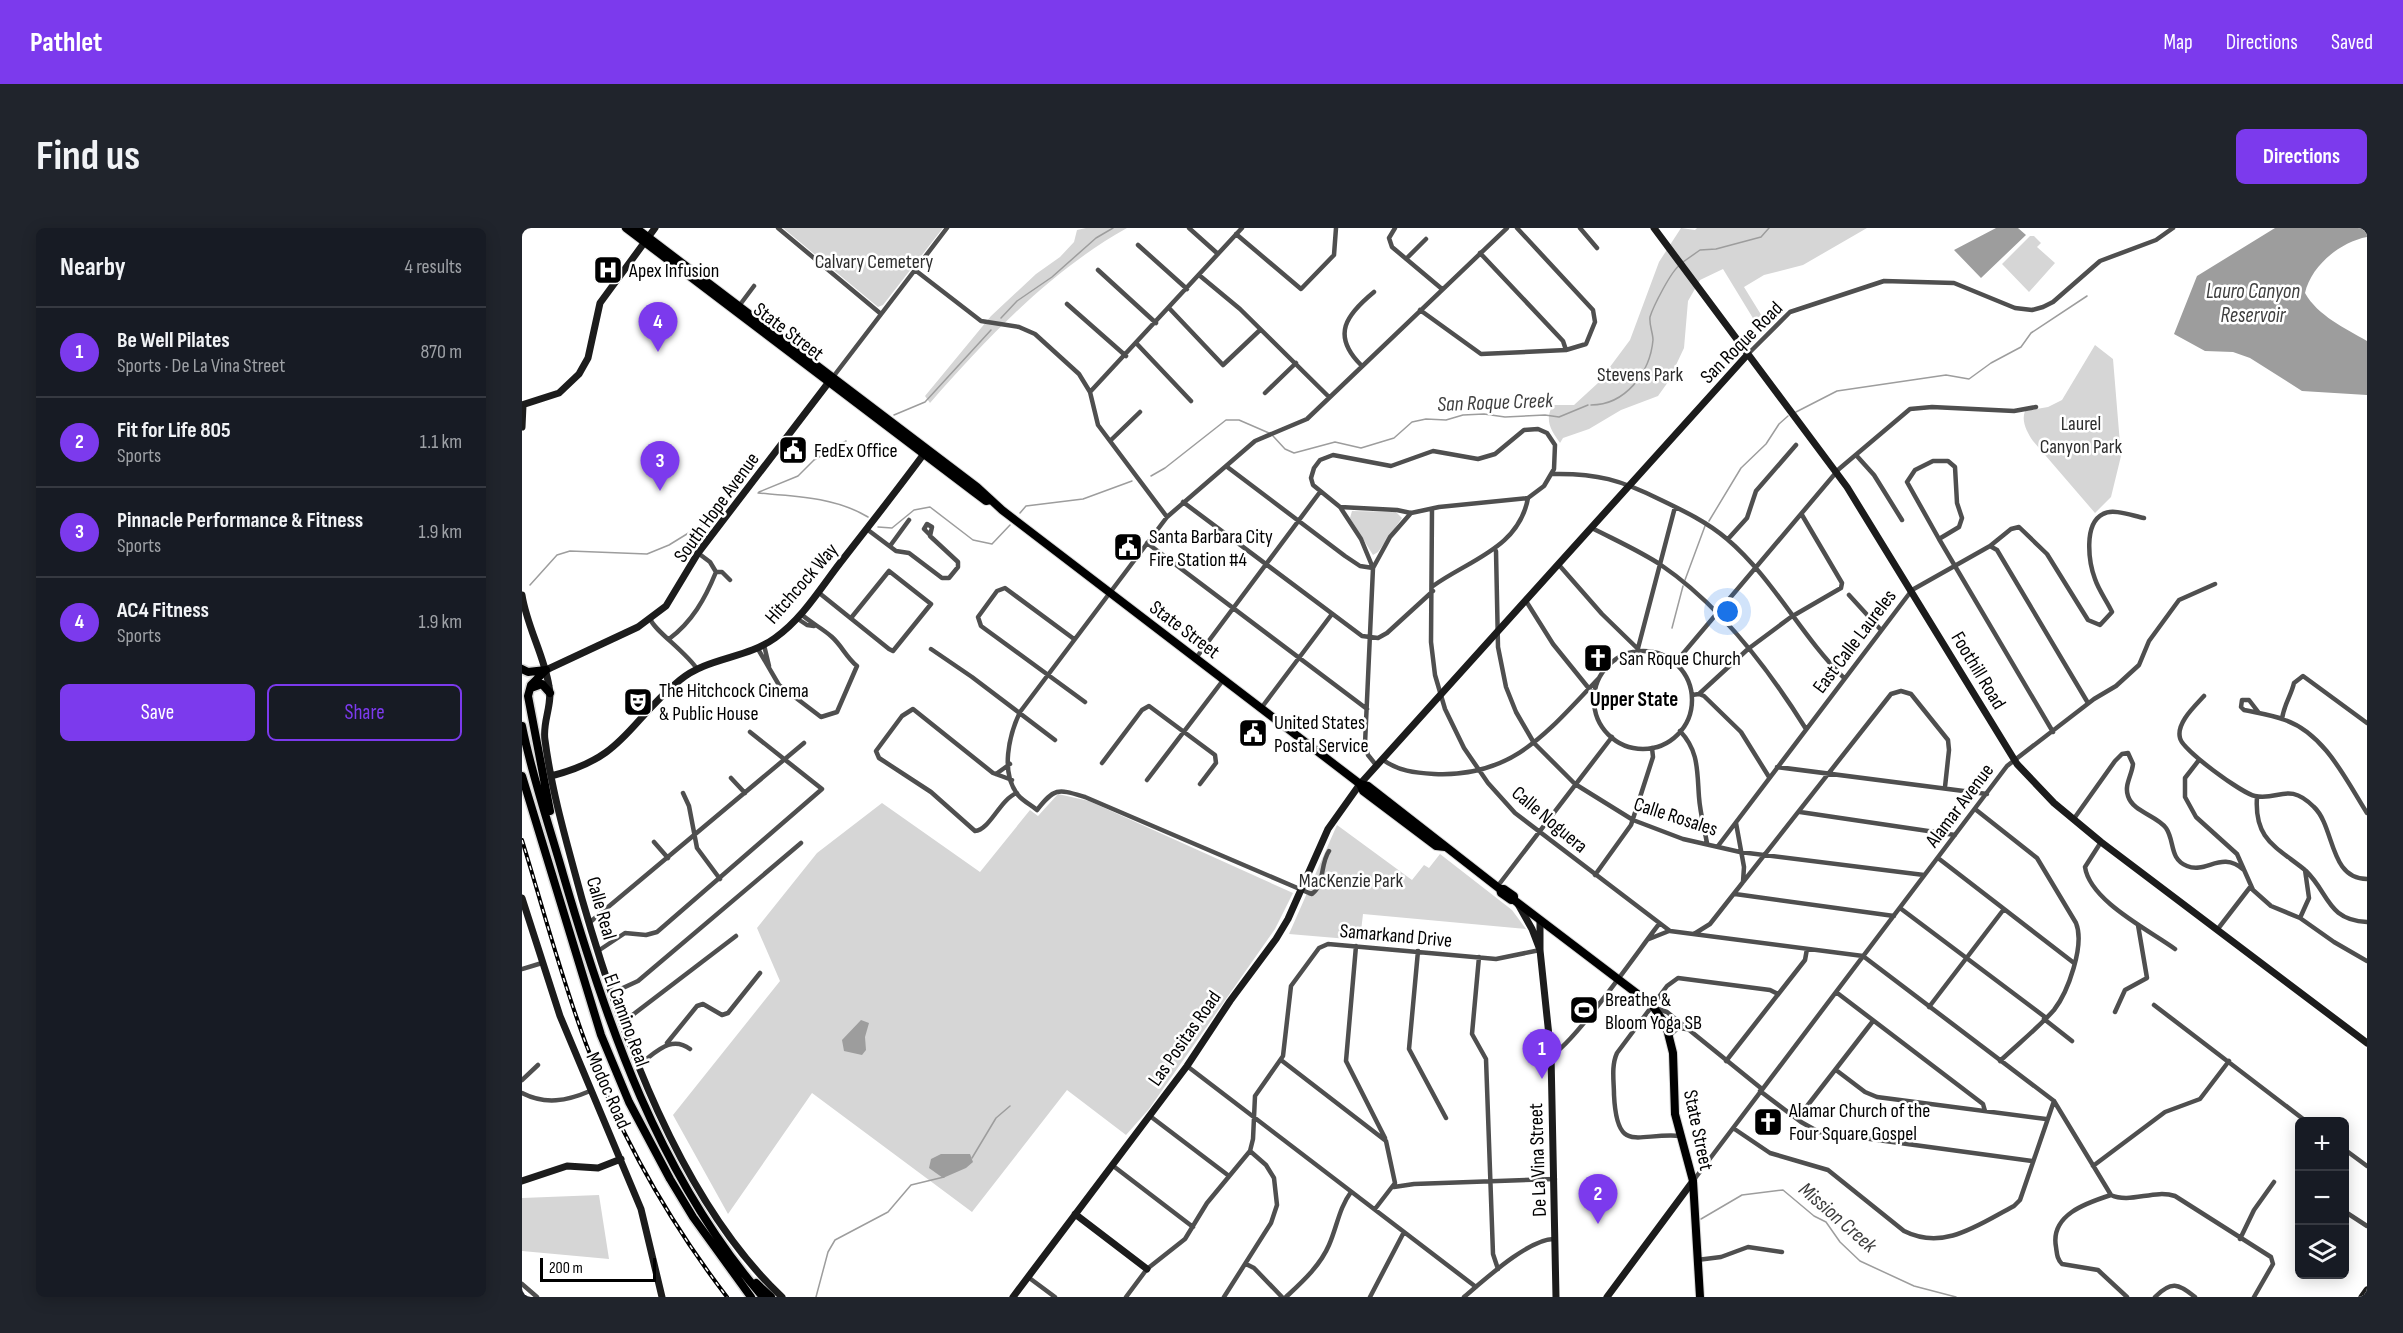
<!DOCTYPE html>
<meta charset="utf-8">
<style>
body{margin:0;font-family:"Sofia Sans Condensed",sans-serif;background:#20242c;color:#f1f3f6}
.controls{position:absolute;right:18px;bottom:18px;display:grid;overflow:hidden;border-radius:9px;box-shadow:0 3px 15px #0003}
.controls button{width:54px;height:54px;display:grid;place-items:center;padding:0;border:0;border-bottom:2px solid #363941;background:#171b24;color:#f1f3f6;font:30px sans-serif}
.scale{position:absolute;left:18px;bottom:15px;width:116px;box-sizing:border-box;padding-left:6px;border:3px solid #000;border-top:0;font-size:16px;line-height:21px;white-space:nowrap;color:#000;-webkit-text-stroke:4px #fff;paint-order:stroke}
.you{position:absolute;left:1206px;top:384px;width:21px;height:21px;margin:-15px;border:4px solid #fff;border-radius:50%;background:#1a73e8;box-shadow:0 0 0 9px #1a73e833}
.badge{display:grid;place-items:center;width:39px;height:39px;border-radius:50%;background:#7c3aed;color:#fff;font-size:20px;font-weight:700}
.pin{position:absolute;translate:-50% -50px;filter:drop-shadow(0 2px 3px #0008)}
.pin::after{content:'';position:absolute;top:32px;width:21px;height:18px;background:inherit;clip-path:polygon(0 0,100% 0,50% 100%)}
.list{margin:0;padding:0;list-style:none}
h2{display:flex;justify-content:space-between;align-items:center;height:78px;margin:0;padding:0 24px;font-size:26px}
h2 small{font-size:20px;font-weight:400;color:#9ea1a6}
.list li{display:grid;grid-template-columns:39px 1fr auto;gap:18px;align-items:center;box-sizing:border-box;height:90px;padding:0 24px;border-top:2px solid #363941}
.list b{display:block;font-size:22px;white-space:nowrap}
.list p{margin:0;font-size:20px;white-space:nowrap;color:#9ea1a6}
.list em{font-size:20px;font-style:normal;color:#9ea1a6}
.actions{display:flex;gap:12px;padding:18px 24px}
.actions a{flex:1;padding:14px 0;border:2px solid #7c3aed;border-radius:9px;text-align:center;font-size:21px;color:#7c3aed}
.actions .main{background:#7c3aed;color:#fff}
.icon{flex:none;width:33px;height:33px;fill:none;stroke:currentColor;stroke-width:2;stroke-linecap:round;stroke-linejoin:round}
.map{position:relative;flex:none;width:1845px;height:1069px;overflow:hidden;border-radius:9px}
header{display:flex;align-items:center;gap:36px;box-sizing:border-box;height:84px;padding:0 30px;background:#7c3aed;color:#fff}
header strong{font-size:28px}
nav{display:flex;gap:33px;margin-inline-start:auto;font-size:21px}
.intro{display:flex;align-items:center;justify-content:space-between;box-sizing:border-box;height:144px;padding:0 36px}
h1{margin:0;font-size:42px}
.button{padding:15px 27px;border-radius:9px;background:#7c3aed;color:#fff;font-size:21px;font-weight:700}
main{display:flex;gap:36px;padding:0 36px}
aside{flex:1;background:#171b24;border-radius:9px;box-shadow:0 3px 15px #0003}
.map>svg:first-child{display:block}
.green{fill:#d6d6d6}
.water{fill:#9d9d9d}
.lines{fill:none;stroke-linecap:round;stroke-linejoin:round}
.stream{stroke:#9d9d9d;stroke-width:1.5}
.primary-casing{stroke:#dbdbdb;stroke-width:10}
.highway-casing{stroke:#dbdbdb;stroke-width:11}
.street{stroke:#4f4f4f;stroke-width:4.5}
.secondary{stroke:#1c1c1c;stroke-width:7}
.primary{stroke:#000;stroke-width:8}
.highway{stroke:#000;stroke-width:8}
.rail-casing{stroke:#000;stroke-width:4}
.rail{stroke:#fff;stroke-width:1.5;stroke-dasharray:4.5;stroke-linecap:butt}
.labels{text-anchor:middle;stroke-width:5;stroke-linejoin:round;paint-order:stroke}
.park-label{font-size:20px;fill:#2d2d2d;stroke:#fff}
.poi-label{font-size:20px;fill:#000;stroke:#fff;text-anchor:start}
.street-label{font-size:20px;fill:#000;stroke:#fff}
.water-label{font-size:21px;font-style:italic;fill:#3e3e3e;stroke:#fff}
.neighbourhood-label{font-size:21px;font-weight:bold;fill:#000;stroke:#fff}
</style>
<header>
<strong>Pathlet</strong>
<nav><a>Map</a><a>Directions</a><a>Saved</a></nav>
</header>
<div class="intro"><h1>Find us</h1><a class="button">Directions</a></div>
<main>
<aside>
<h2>Nearby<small>4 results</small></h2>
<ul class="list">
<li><span class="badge">1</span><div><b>Be Well Pilates</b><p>Sports · De La Vina Street</p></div><em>870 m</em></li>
<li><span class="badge">2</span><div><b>Fit for Life 805</b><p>Sports</p></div><em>1.1 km</em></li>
<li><span class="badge">3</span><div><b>Pinnacle Performance &amp; Fitness</b><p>Sports</p></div><em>1.9 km</em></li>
<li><span class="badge">4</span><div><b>AC4 Fitness</b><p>Sports</p></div><em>1.9 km</em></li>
</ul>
<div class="actions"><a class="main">Save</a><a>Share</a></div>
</aside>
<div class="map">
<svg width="1845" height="1069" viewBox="0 0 1845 1069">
<rect width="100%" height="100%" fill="#fff"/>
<path class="green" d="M261 0H421L361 77 356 79Z
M564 0H605C528 43 465 110 408 175L403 168 469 88 514 46 538 29 552 14 555 2Z
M1159 0 1173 2 1175 0H1345L1281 37 1242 47 1222 59 1246 98 1240 105 1201 41 1178 52 1166 73 1162 120 1146 154 1136 168 1099 182 1067 201 1041 210 1038 215C1029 202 1022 192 1031 177H1052L1076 155 1108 112 1137 34Z
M1508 8H1512L1519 15 1515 19 1533 35 1507 64 1480 36Z
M1573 117 1591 131 1599 228 1589 269 1573 285 1511 213C1505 204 1499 193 1503 183L1526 179 1540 172Z
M830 283 874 284 880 290 856 324 851 327 828 290Z
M536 566 567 573 771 665 753 701 627 881 604 907 545 862 450 984 290 865 206 986 151 887 258 753 235 700 295 625 360 575 458 644 508 582 516 588Z
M815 597 890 652 902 637 907 640 918 626 990 682 1004 701 841 686 838 712 767 706Z
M77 967 87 1031 0 1023V970Z"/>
<path class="water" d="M1474 0H1496L1504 7 1459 50 1432 22Z
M1753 0H1845V9C1818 14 1789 38 1783 65 1796 88 1823 100 1845 113V167L1780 163 1728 130 1711 124 1683 123 1652 106 1675 48Z
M339 792 347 795 343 809 344 822 340 827 322 823 320 812Z
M419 926H448L451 934 444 940 421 950 407 940 409 931Z"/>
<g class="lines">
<path class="stream" d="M1161 34 1178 22 1194 21 1239 9 1247 0
M479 90 495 73 530 49 574 10 591 0
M1069 177C1103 177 1128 145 1131 112 1131 105 1127 97 1128 89 1131 79 1149 43 1158 37
M1274 184 1315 163 1424 147 1447 151 1469 135 1499 119 1509 105 1565 68
M372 187 403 174 469 102
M751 208 763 221 772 225 813 214 839 220 872 210 890 194 904 191 924 192 941 187 962 186 983 189 1023 187 1037 189 1066 177
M629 248 643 240 704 192H717L747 205
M237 264 276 248 292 232 324 213
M236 265C273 268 313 269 346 289
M498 285 504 278 561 271 610 253
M1187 293 1219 240 1244 216 1257 196 1266 188
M356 299 370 300 392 282 408 279 451 312 470 316 488 297
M1163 352 1183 298
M8 357 35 327 48 323 125 326 147 317 186 293
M1150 400 1161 358
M450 930 474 890 488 878
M1179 991 1220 967 1261 962 1292 988 1304 994 1318 1014 1338 1033 1392 1058 1434 1069
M294 1069 306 1024 313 1012 366 984 389 957 422 949"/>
<g class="primary-casing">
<path id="primary" d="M104 0 452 264 464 273 468 272
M114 0 455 259 480 282 838 556 846 558 978 661 979 665 989 672H992
M838 556 841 563 914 618 923 619
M978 661H982L992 668V672L1130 777 1144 797 1151 825 1153 886 1171 953 1178 1069"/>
</g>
<g class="highway-casing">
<path id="highway" d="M0 441 6 444 24 442
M24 442 9 457 6 468 28 583
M9 460 20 456 28 465
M0 498C10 548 27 597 41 646 85 797 137 948 241 1069
M0 548 79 807 107 874 148 951 171 989 229 1069
M234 1055 249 1069"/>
</g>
<path class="street" d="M256 0 359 86
M667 0 696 26
M873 0 867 10 870 19 920 61
M1058 0 1075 20
M714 6 779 61 812 27 814 0
M616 17 665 61
M958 25 1041 113 1044 122
M884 31 904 11
M393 42 459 93 497 99 513 106 557 146 568 164 576 197 645 289
M576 42 634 95
M677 47 718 81 807 169
M545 76 604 128
M217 78 232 58
M647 80 701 137 738 102
M898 82 959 126 1044 122 1064 116 1073 94 1071 82 995 0
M615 116 669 173
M1226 126 1268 84 1362 53 1432 55 1493 80 1510 82 1521 79 1531 74 1578 33 1634 12 1651 0
M839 137C809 107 824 87 852 64
M311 149 425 0
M568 164 720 0
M743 165 774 135
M588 213 618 184
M1334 227 1352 247 1380 292
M1411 233H1426L1433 239 1435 275 1440 290 1437 299 1417 311 1385 254 1393 242Z
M704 238 823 328 838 338 851 340 868 309 889 285
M1030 246C1075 245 1099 252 1139 272 1162 283 1185 294 1205 311 1251 350 1279 408 1322 450
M661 274 840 408 856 410 865 405 911 363
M818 279 875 282 889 285 917 279 1006 270 1022 258 1032 241 1033 217 1025 205 1016 201 1002 202 973 226 956 231 911 223 869 238 811 227 798 232 792 240 789 250 791 257 818 279 839 311 851 340 843 516 846 527 854 537
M910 281 909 414 913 447 923 481 942 520 966 555 993 585 1148 703 1341 728 1532 873 1589 967C1608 976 1632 961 1653 968L1749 1029 1751 1036 1732 1069
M1070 300C1093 312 1118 323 1139 337 1199 378 1246 440 1284 501
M346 302 374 323 387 325 420 350H427L436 339V334L408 308 410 299 405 296 402 301 407 306
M1206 311 1225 290 1234 263 1274 217
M1417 311 1531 504
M625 315 845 481
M368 318 387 292
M1468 318 1475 322 1566 475
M974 323 976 419 984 459 994 484 1012 515 1053 556 1111 592 1161 611 1218 624 1402 647
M1037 337 1080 386 1116 421
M194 344H200L208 352
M911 358C947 332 997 320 1006 270
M296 364 367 421 371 423 409 376 367 343 329 390
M1327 367 1359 402
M1004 373 1031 416 1073 468
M276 391 285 397 292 398
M129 392C131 401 165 425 175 441
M147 411C170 394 183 371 194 344L188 334 176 325
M552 411 483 360 475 363 456 389 459 398 563 474
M242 417 247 438
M236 421 257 457 299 489 315 484 335 438C324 429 320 418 310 409 300 400 289 395 279 386
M409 421 450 449 533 512
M1072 472a49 49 0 1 1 98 0a49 49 0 1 1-98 0Z
M1115 424 1153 279
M674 430 798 264
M1153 435 1317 241 1388 181 1410 179 1492 183 1514 179
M1177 466 1226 421 1269 389 1319 360 1320 355 1280 287
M1170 467 1177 466 1182 468 1219 504 1247 549
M1682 468C1673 478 1654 495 1658 510 1660 522 1721 566 1733 568 1757 573 1766 553 1792 579 1813 599 1807 651 1845 651
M740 479 810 386
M1737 485 1727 472H1720L1719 479 1722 482C1736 485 1750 487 1763 492 1803 506 1824 552 1845 585
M1760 491C1762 476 1769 468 1772 455L1781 448 1845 495
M1158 503C1177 523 1175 543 1177 569 1178 584 1182 599 1185 615
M860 531C875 543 894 545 912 546 992 550 1027 502 1077 450
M1677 532 1663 550V569L1674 589 1715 626 1731 662 1749 678 1778 690 1812 714 1845 733
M580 535 620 482 627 478 693 527 694 535 678 556
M1255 539 1465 566
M474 546 488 536
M209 550 223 565
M490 552 471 545 391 481 380 488 354 523 357 530 409 564 453 603C468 602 478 571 495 565
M625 552 702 451
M161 565 167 578 175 620 198 651
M1735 569C1732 611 1753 618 1783 642L1787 670 1778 690
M1453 581 1515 630 1554 695C1563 717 1546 764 1532 782 1516 800 1496 816 1478 833
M1278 584 1433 607
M1551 592 1593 533 1600 526 1606 525 1611 536C1610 547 1602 557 1606 568 1611 584 1634 587 1644 600 1653 613 1647 631 1665 638 1685 646 1699 622 1722 642
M1214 595 1222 639 1221 654
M132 614 146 630
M1579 614 1563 639C1568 673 1627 702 1653 721
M1196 618 1390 362 1468 318 1489 301 1497 299 1525 326 1566 392 1578 397 1590 384C1585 373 1577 363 1573 351 1567 335 1561 296 1581 286 1591 280 1611 288 1622 290
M807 623C798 636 803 656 790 666L787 665 563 569C536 561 533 559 515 582 509 577 501 573 496 567 478 545 487 507 498 484L645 289 733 213 785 191 985 0
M1416 630 1552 735
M1784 643C1807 665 1805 692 1845 694
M1073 647 1109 597 1131 529 1130 520
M975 659 1090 509
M1213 666 1372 688
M1378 680 1523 789
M67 695 282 515
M1695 702 1729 658
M1172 706 1188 696 1369 466 1379 463 1389 466 1426 512 1427 522 1423 559
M1127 711 1147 703
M834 718 824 833 863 910
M76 723 103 705 124 707 135 704 300 561 228 504
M896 723 887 821 924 890
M957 729 950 806 964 831 971 1026 976 1041
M0 741 20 735
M1314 764 1461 876 1463 883
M90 765 116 753 279 615
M1632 777 1785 894
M1407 779 1482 681
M1133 780 1145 784 1240 861
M1593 784 1603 762 1625 750 1616 697
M1522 791 1550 813
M100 795 214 708
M1148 807 1156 800 1164 801
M145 815 175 778 181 776 200 787 206 785 238 745
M1029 827C1049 820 1119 719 1137 696
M759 832 864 913 873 955 853 981
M1204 833 1283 732 1285 721
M116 837C133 826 148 806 168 821
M665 838 954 1059
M1314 842 1343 864 1355 869 1524 891
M0 852 16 837
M1238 863 1279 894 1297 904 1510 933
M0 865C23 877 45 873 68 863
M628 888 707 948
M1275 891 1351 793
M1211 900 1248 925 1306 942 1382 1003C1422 1023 1456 997 1492 978L1498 972 1532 873
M1159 908C1115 904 1095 928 1092 867 1092 854 1089 838 1095 825L1145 758 1156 750 1248 762 1256 766
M1822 921 1845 938
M590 937 671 999
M1571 938 1643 884 1678 871 1707 833
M1171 953 1485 538 1572 471 1594 458 1617 437 1627 413 1657 372 1693 356
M872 959 892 956 1033 951
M1589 967C1564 975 1528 987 1534 1019 1535 1026 1535 1031 1540 1036L1576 1042 1605 1069
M1822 983 1845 998
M1718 1011 1732 982 1752 954
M1175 1032 1199 1029 1226 1019 1260 1024
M724 1036 732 1040 760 1069
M506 1049 533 1069
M0 1056 15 1069
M604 1069 625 1041 663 1011 685 975 728 923 731 911 733 868 761 828 769 758 797 720 806 716 974 731 1018 722
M702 1069 749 995 755 977 752 950 744 937 728 923
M764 1069C780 1054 798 1038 807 1017 815 999 817 980 829 964
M848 1069 882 1004
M942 1069C961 1053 1009 1009 1033 1011
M1633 1069C1649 1053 1656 1055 1673 1069"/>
<path class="secondary" d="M1132 0 1325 259 1495 536 1532 575 1579 614 1845 815
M0 177 37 165 57 146 66 130 78 75 133 0
M0 199 1 177
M0 367C5 399 22 427 27 458 31 477 20 494 23 512 30 566 46 619 60 671 98 803 158 973 260 1069
M24 442 116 399 144 378 176 325 310 150
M29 548C104 529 105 495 158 452 186 429 224 431 253 410 280 391 298 361 318 335 347 298 376 261 404 223
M0 670 38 788 119 981 140 1069
M996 676 1010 701 1018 722
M1018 692V722L1029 827 1034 1069
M0 953 45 938 76 940 99 931
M553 986 625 1041
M491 1069 665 838 708 773 754 711 766 691 806 601 838 556 1226 126
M1085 1069 1171 953
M1840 1069 1845 1062"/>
<use href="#primary" class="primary"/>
<use href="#highway" class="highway"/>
<g class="rail-casing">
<path id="rail" d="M0 612C21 680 39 749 64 816 98 907 146 992 205 1069"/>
</g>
<use href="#rail" class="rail"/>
</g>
<defs>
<g id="hospital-square" transform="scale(1.5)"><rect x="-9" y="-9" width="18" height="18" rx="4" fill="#000" stroke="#fff"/><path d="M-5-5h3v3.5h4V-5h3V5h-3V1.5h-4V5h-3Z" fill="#fff"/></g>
<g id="civic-square" transform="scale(1.5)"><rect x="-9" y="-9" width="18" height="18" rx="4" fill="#000" stroke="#fff"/><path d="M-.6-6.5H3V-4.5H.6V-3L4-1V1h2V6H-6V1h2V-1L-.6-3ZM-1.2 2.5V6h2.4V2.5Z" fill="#fff"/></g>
<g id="church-square" transform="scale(1.5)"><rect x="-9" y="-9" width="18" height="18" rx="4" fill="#000" stroke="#fff"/><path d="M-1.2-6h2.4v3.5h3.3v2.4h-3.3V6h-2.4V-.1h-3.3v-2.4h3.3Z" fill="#fff"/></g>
<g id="theatre-square" transform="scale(1.5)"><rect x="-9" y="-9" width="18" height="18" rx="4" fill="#000" stroke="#fff"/><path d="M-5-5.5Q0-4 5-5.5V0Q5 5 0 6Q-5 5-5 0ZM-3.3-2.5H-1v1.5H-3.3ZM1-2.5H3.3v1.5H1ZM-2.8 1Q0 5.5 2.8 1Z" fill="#fff"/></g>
<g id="stadium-square" transform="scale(1.5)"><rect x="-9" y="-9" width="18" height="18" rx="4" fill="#000" stroke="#fff"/><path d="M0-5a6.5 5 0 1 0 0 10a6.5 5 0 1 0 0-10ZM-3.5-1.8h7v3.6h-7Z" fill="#fff"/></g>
</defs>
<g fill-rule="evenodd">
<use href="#hospital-square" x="86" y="42"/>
<use href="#civic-square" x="271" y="222"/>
<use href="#civic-square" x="606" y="319"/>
<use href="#church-square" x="1076" y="430"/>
<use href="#theatre-square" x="116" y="474"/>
<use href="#civic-square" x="731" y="505"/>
<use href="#stadium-square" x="1062" y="782"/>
<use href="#church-square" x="1246" y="894"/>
</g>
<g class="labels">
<g class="park-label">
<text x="352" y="40">Calvary Cemetery</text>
<text x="1118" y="153">Stevens Park</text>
<text x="1559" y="202">Laurel<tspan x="1559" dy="23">Canyon Park</tspan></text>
<text x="829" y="659">MacKenzie Park</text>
</g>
<g class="poi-label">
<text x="107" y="49">Apex Infusion</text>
<text x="292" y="229">FedEx Office</text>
<text x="627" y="315">Santa Barbara City<tspan x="627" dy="23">Fire Station #4</tspan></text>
<text x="1097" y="437">San Roque Church</text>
<text x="137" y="469">The Hitchcock Cinema<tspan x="137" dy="23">&amp; Public House</tspan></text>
<text x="752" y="501">United States<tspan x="752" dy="23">Postal Service</tspan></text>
<text x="1083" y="778">Breathe &amp;<tspan x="1083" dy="23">Bloom Yoga SB</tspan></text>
<text x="1267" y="889">Alamar Church of the<tspan x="1267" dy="23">Four Square Gospel</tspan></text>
</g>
<g class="street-label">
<text transform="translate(267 103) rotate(37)" y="7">State Street</text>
<text transform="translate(1219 114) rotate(-45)" y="7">San Roque Road</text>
<text transform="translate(194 279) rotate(-54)" y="7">South Hope Avenue</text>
<text transform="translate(279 355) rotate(-49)" y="7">Hitchcock Way</text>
<text transform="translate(663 401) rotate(37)" y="7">State Street</text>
<text transform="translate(1332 413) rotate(-53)" y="7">East Calle Laureles</text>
<text transform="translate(1457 442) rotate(59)" y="7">Foothill Road</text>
<text transform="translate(1437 577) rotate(-53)" y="7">Alamar Avenue</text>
<text transform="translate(1154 588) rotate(18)" y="7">Calle Rosales</text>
<text transform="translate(1028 591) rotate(40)" y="7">Calle Noguera</text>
<text transform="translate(80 680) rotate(74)" y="7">Calle Real</text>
<text transform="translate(874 707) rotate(5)" y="7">Samarkand Drive</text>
<text transform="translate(105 792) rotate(70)" y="7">El Camino Real</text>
<text transform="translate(662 810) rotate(-55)" y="7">Las Positas Road</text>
<text transform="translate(87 862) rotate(66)" y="7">Modoc Road</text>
<text transform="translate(1177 902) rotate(78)" y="7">State Street</text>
<text transform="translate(1015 932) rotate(-92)" y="7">De La Vina Street</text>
</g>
<g class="water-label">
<text x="1731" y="70">Lauro Canyon<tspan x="1731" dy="24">Reservoir</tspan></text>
<text transform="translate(973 174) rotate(-2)" y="7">San Roque Creek</text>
<text transform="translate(1316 989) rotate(41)" y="7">Mission Creek</text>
</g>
<g class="neighbourhood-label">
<text x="1112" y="478">Upper State</text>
</g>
</g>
</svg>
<div class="controls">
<button>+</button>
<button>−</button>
<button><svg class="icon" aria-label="layers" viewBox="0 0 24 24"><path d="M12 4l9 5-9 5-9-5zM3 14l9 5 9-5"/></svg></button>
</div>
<div class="scale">200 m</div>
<div class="you"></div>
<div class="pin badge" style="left:1020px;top:851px">1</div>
<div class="pin badge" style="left:1076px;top:996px">2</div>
<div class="pin badge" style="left:138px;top:263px">3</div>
<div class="pin badge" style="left:136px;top:124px">4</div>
</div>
</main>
